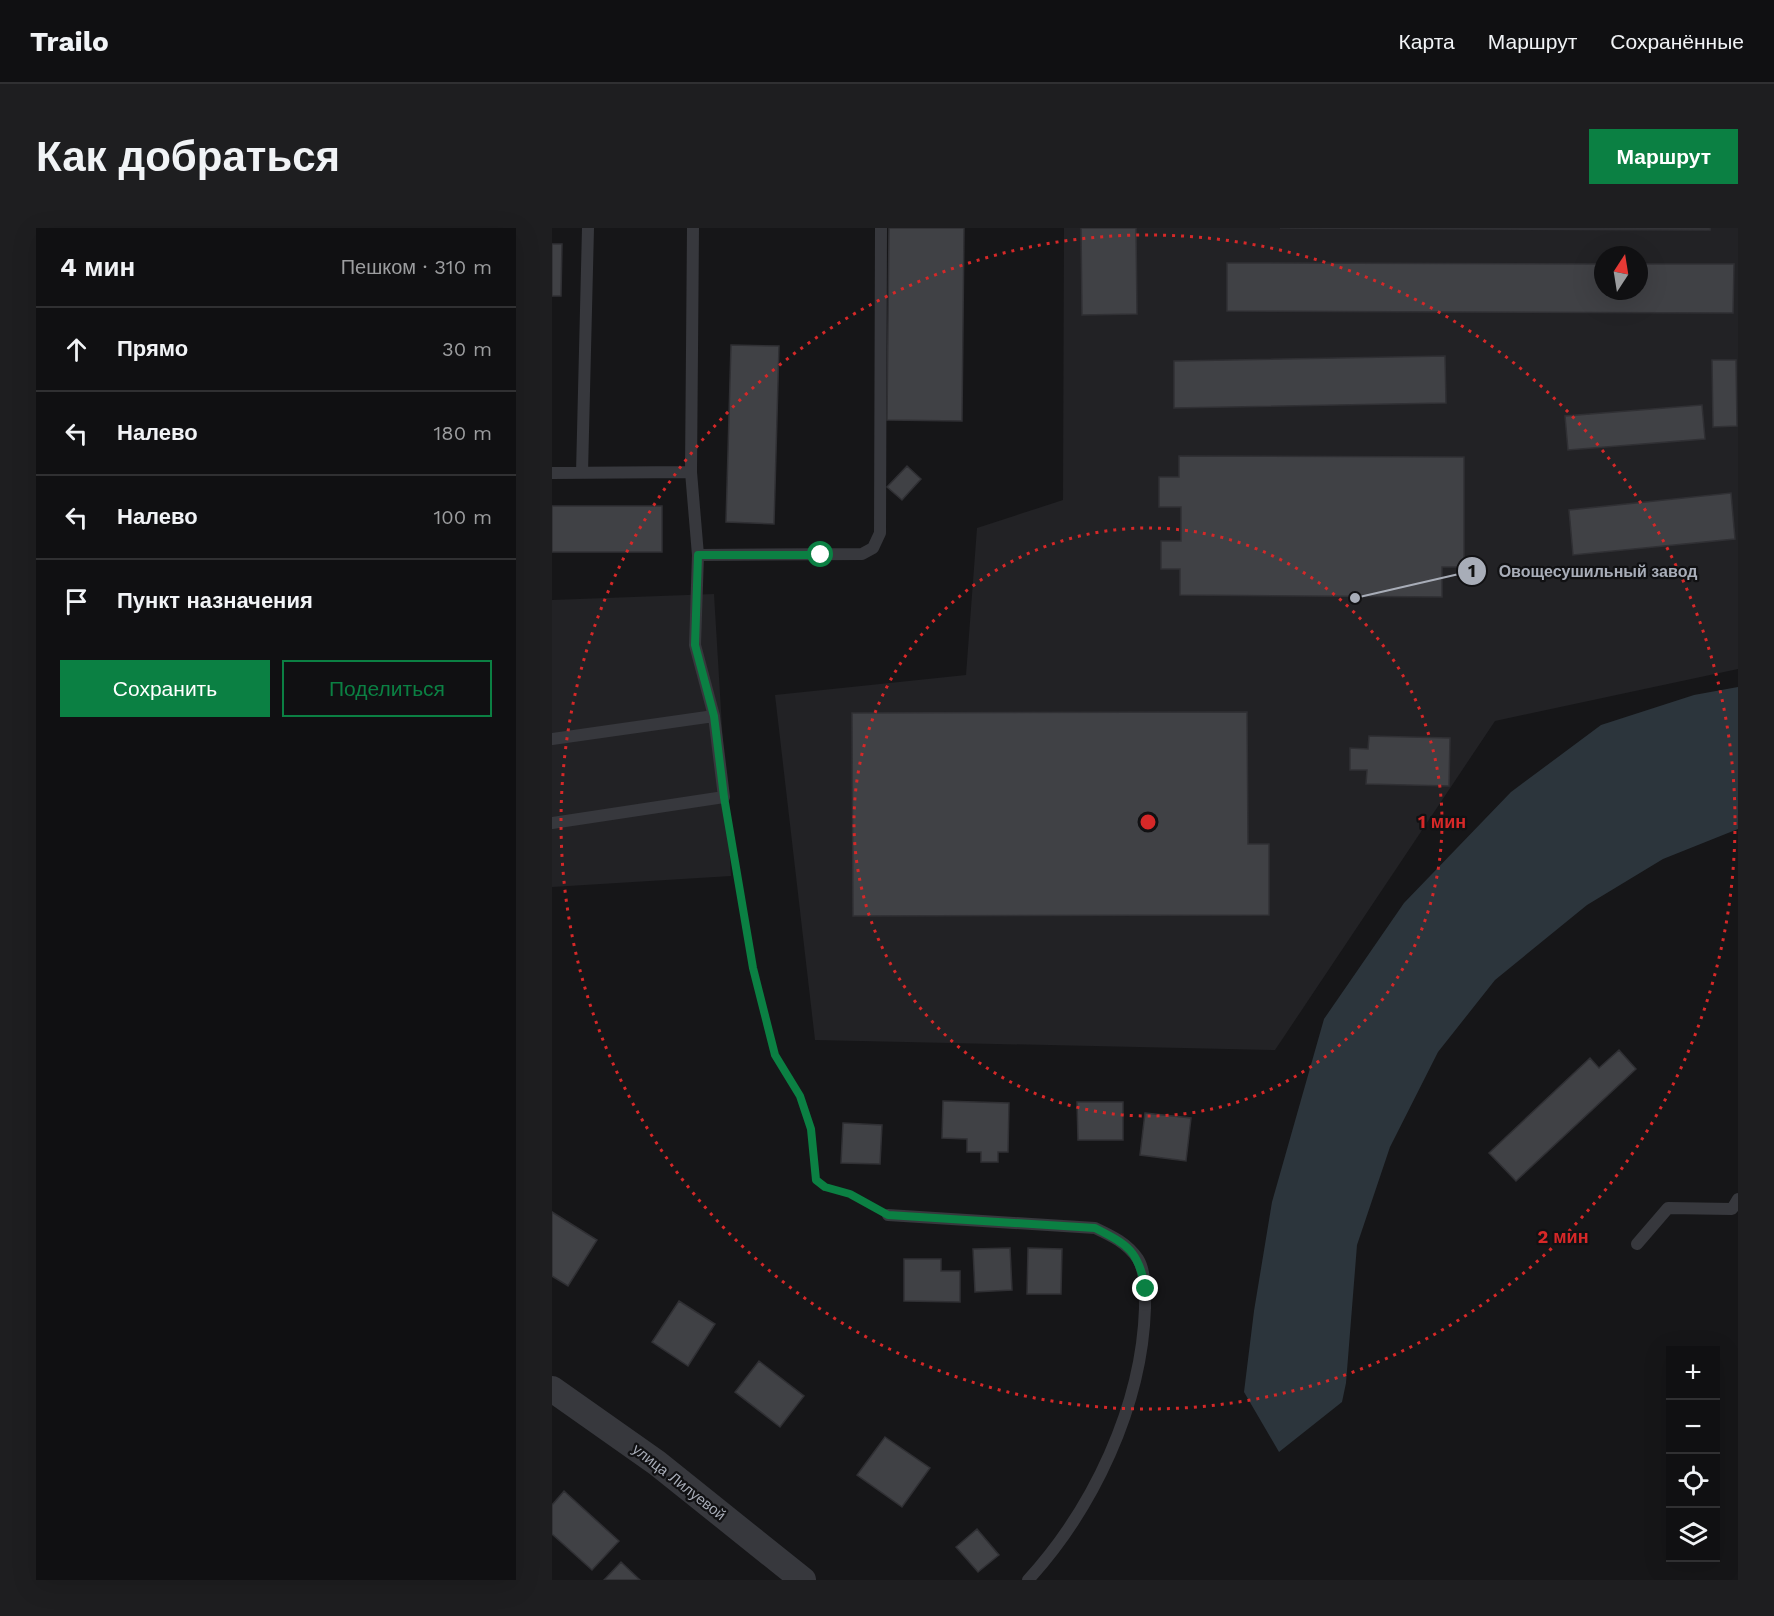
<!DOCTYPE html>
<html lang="ru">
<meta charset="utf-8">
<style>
body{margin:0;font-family:"Work Sans",sans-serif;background:#1e1e20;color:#f1f3f6}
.controls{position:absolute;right:18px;bottom:18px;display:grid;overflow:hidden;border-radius:0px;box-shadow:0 6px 24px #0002}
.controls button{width:54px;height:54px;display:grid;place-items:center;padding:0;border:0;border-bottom:2px solid #303032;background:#101012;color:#f1f3f6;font:30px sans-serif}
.compass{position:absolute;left:1042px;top:18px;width:54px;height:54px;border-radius:50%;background:#101012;box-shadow:0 6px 24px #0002;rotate:12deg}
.stop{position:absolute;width:18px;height:18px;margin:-14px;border:4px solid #0b8043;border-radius:50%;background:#fff}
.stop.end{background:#0b8043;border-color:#fff;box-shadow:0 2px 6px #0008}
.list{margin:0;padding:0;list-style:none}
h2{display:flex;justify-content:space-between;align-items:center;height:78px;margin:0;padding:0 24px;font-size:26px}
h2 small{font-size:20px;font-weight:400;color:#9c9d9f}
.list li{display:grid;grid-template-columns:39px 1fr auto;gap:18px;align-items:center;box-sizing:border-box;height:84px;padding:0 24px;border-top:2px solid #303032}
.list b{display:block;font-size:22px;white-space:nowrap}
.list em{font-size:20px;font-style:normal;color:#9c9d9f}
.actions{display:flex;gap:12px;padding:18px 24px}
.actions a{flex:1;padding:14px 0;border:2px solid #0b8043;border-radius:0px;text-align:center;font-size:21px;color:#0b8043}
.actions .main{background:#0b8043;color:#fff}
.icon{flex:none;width:33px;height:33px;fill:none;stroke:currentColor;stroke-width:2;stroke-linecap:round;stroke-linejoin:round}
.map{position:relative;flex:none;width:1186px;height:1352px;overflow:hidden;border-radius:0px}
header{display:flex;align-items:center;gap:36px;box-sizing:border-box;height:84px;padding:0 30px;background:#101012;border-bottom:2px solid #303032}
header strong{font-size:28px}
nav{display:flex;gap:33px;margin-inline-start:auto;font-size:21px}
.intro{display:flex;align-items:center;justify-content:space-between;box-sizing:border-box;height:144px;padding:0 36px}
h1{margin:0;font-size:42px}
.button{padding:15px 27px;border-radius:0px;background:#0b8043;color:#fff;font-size:21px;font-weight:700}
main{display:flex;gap:36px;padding:0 36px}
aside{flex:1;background:#101012;border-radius:0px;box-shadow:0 6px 24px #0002}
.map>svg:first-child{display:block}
.built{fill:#222225;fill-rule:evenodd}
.water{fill:#2c353c}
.building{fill:#404145;stroke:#303034;stroke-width:1.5}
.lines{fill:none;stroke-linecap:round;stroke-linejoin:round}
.path{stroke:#3d3f44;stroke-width:4;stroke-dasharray:3 4.5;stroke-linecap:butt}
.lane{stroke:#37383d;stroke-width:12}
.street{stroke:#37383d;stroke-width:26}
.route{stroke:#0b8043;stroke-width:8}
.ring{fill:none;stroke:#d62828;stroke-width:3;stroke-dasharray:3 6}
.labels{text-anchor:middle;stroke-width:4.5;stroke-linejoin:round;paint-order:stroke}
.street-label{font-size:15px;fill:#a8adb8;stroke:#111113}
.centre{fill:#d62828;stroke:#111113;stroke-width:3}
.ring-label{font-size:18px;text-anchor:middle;font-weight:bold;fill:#d62828;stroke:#111113;stroke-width:4.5;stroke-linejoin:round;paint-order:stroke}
.leader{fill:none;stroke:#a8adb8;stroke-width:2}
.callout-dot{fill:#a8adb8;stroke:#111113;stroke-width:2}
.mark-label{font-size:18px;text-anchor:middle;font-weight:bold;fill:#111}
.callout-label{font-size:16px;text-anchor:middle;font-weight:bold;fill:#a8adb8;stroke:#111113;stroke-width:4.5;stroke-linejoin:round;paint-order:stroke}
</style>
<header>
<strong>Trailo</strong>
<nav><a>Карта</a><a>Маршрут</a><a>Сохранённые</a></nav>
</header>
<div class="intro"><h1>Как добраться</h1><a class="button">Маршрут</a></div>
<main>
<aside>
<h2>4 мин<small>Пешком · 310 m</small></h2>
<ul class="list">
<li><svg class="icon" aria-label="ahead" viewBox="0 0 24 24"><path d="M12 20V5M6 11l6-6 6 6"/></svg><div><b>Прямо</b></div><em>30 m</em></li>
<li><svg class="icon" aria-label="left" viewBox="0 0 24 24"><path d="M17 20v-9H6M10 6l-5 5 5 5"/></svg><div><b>Налево</b></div><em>180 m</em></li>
<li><svg class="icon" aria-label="left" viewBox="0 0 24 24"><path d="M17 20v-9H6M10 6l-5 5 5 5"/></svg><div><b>Налево</b></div><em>100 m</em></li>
<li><svg class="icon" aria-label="arrive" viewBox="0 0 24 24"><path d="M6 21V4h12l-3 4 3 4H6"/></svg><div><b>Пункт назначения</b></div></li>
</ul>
<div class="actions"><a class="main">Сохранить</a><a>Поделиться</a></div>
</aside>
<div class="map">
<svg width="1186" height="1352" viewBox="0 0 1186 1352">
<rect width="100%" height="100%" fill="#161618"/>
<path class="built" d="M512 0H1186V441L943 493 723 822 263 812 223 467 414 447 425 300 511 272ZM1051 27H1087V63H1051Z
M162 366 179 648 0 659V372Z"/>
<path class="water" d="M1186 459V601L1111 631 1035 677 943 752 886 824 838 919 805 1017 794 1155 790 1174 727 1224 692 1164 702 1083 720 974 772 791 852 675 959 564 1049 497 1142 467Z"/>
<path class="building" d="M337 0H412L410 193 335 192Z
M529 0H584L585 86 530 87Z
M728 0H1158V2Z
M0 16H10L9 68H0Z
M675 35 1051 36V63H1087V36H1182L1181 85 675 83Z
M179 117 227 118 222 296 174 294Z
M893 128 894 175 622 180V133Z
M1160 132H1184L1185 198 1161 199Z
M1150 177 1153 211 1016 222 1013 188Z
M627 228 912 229V339H890V369L628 367V341H609V313H629V279H607V249H627Z
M355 238 369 251 350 272 335 259Z
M1179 265 1183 311 1021 327 1017 282Z
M0 278H110V324H0Z
M695 484 696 616H717V687L301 688 300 485Z
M817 508 898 510 897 558 814 556 815 542H798V520L816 521Z
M1067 822 1084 841 964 953 937 925 1038 830 1047 840Z
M391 873 457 875 456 924H446V934H429V924H415V911L390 910Z
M525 874H571V912H526Z
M593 885 639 890 634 933 588 927Z
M291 895 330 897 328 936 289 935Z
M0 984 45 1012 16 1058 0 1048Z
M458 1020 460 1062 423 1064 421 1021Z
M476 1020 510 1021 509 1066H475Z
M352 1031H389V1043H408V1074L352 1073Z
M127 1073 163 1096 136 1138 100 1114Z
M207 1133 252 1168 228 1199 183 1164Z
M333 1209 378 1240 350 1279 305 1247Z
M12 1263 67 1313 40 1342 0 1306V1277Z
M425 1301 447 1327 426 1344 404 1319Z
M69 1334 88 1352H52Z"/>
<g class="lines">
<path class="path" d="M175 585 201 740 223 827 248 868 259 901 264 952 273 959 298 966 322 980"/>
<path class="lane" d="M139 244 141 0
M0 245 139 244 146 327 143 417 162 488 172 569 0 595
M30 245 36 0
M146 327 310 326 321 320 328 305 329 0
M0 511 162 488
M336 987 543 1000C560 1008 575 1015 586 1031 594 1044 593 1066 593 1080 590 1178 541 1281 476 1352
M1085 1016 1116 980 1180 981 1186 971"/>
<path class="street" d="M0 1161 105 1235 251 1352"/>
</g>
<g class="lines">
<path class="route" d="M269 327H146L143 417 162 488 172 569 201 740 223 827 248 868 259 901 264 952 273 959 298 966 336 987 543 1000C578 1018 585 1022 594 1061"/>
</g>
<g class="ring">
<circle cx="596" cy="594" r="294"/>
<circle cx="596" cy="594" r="587"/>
</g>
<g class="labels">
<g class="street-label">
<text transform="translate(127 1254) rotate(38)" y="5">улица Лилуевой</text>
</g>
</g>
<circle cx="596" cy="594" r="9" class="centre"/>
<g class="ring-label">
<text x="890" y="600">1 мин</text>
<text x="1011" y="1015">2 мин</text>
</g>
<path class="leader" d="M803 370L920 343"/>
<g class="callout-dot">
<circle cx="803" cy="370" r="6"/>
<circle cx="920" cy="343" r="15"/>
</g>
<g class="mark-label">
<text x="920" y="349">1</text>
</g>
<g class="callout-label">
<text x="1046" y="349">Овощесушильный завод</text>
</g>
</svg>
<div class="controls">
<button>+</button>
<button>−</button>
<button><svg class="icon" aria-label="locate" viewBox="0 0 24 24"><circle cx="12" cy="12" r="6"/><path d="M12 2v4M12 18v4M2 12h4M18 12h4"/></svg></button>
<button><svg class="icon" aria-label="layers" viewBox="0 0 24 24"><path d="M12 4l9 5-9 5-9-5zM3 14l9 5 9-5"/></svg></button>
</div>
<svg class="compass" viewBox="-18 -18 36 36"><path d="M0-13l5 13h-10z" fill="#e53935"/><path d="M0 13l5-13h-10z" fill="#9c9d9f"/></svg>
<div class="stop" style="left:269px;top:327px"></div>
<div class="stop end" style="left:594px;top:1061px"></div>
</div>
</main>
